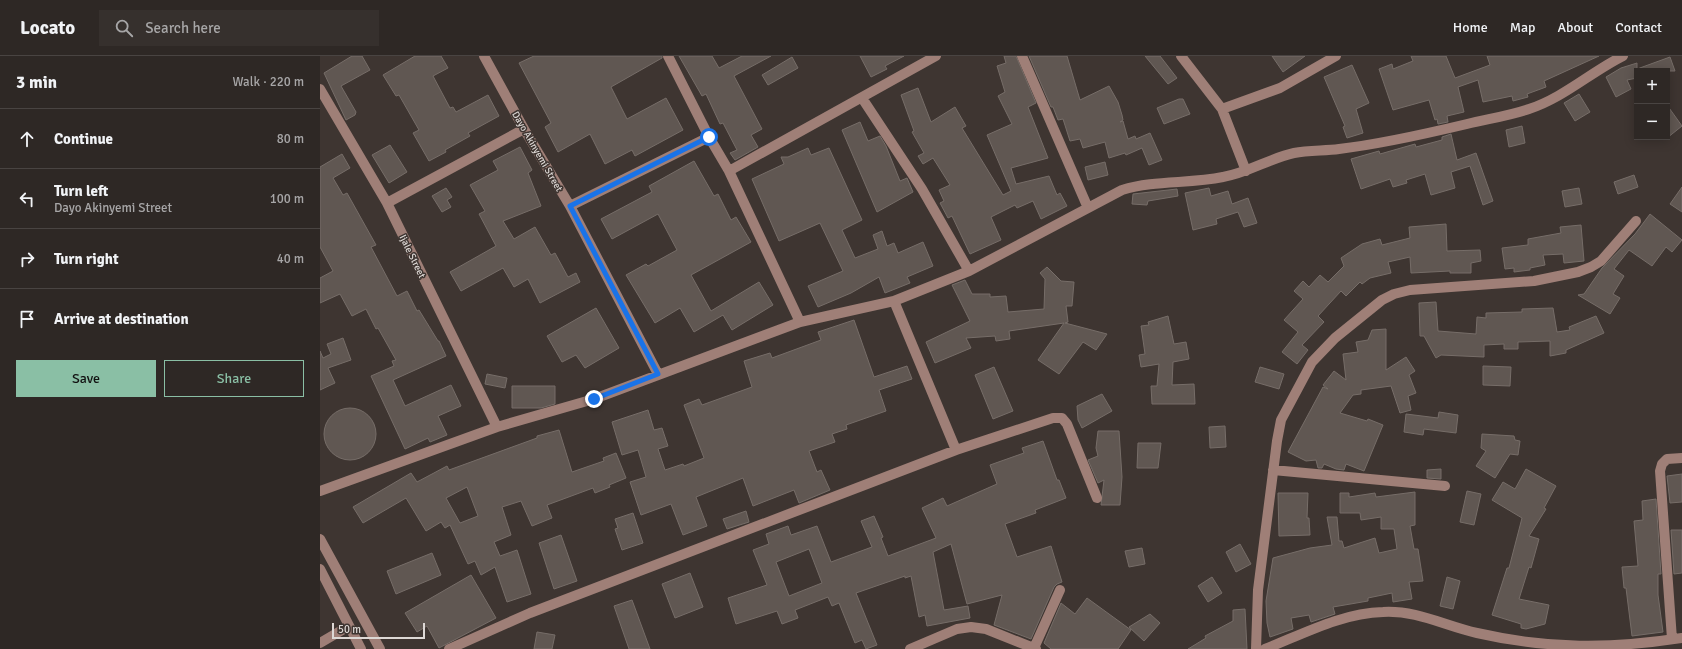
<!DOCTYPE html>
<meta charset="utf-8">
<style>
body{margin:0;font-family:Signika,sans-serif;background:#36302d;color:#f1f3f6}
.controls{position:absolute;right:12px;top:12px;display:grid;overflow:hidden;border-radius:0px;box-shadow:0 2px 10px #0003}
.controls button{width:36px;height:36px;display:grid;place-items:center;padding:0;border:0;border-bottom:1px solid #494442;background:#2e2825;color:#f1f3f6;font:20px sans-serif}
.scale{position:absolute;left:12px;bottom:10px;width:93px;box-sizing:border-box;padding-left:4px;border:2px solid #ddd8d5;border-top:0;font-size:11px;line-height:14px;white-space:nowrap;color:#ddd8d5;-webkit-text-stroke:3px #3e3531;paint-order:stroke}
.stop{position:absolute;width:12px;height:12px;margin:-9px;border:3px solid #1a73e8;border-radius:50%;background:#fff}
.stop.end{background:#1a73e8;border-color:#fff;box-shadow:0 1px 4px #0008}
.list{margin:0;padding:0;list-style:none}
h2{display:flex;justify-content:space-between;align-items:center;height:52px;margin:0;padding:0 16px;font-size:17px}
h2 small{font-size:13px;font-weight:400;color:#a7a6a7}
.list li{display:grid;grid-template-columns:26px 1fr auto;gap:12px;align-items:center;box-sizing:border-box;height:60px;padding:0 16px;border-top:1px solid #494442}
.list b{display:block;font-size:15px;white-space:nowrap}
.list p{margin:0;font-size:13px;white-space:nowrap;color:#a7a6a7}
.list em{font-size:13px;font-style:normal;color:#a7a6a7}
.actions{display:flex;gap:8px;padding:12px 16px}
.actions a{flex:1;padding:9px 0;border:1px solid #8abfa5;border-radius:0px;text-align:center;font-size:14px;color:#8abfa5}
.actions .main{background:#8abfa5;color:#111}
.icon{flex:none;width:22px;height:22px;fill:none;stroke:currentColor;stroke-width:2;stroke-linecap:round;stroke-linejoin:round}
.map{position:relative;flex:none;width:1362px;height:593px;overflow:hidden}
header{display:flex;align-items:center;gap:24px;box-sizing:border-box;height:56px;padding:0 20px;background:#2e2825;border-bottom:1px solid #494442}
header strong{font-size:19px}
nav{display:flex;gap:22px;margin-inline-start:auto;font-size:14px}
.search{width:280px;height:36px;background:#36302d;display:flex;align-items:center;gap:10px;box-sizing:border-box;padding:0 14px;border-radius:0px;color:#a7a6a7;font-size:15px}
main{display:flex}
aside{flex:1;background:#2e2825}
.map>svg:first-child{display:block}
.building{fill:#605752;stroke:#766d68;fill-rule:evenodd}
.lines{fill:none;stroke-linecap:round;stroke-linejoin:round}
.minor{stroke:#9f7f77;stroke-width:10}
.route{stroke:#1a73e8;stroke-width:5}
.labels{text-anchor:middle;stroke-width:3;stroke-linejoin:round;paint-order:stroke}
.street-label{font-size:10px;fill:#ddd8d5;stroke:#3e3531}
</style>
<header>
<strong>Locato</strong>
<div class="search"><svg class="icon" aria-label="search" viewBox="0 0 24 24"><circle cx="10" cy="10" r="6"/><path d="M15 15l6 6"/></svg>Search here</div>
<nav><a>Home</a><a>Map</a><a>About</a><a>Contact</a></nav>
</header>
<main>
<aside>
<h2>3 min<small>Walk · 220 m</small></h2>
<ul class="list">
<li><svg class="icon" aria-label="ahead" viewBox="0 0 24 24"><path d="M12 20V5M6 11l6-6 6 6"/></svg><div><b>Continue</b></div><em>80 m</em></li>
<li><svg class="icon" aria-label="left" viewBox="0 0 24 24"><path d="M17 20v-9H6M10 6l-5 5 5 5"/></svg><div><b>Turn left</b><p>Dayo Akinyemi Street</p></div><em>100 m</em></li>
<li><svg class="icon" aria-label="right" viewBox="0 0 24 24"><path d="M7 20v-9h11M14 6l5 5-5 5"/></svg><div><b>Turn right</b></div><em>40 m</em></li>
<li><svg class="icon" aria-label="arrive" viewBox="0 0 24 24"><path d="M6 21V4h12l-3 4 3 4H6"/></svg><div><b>Arrive at destination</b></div></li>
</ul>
<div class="actions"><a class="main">Save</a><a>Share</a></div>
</aside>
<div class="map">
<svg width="1362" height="593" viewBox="0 0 1362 593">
<rect width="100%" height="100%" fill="#3e3531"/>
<path class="building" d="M32 0H42L50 14 21 30 36 56 35 59 26 64 4 17Z
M95 0H121L128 12 113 20 130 52 133 51 136 56 168 39 179 60 148 77 150 80 125 94 126 96 109 105 93 77 99 74 79 39 76 40 63 19Z
M214 0H342V2L291 31 307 63 346 42 363 74 315 100 312 94 285 108 270 78 238 96 225 71 231 67 199 7Z
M359 0H392L399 12 422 0H451L414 20 442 73 431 79 438 91 415 104 410 97 417 94 403 67 400 68 386 38 382 40Z
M540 0H584L565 10 567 13 551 21Z
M684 0H696L716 47 708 51 728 102 691 112 696 128 729 120 737 139 740 137 747 150 721 163 713 145 697 152 695 149 671 161 681 184 650 198 632 160 628 162 620 147 624 145 619 134 630 129 613 102 603 108 598 100 604 97 592 76 594 75 581 39 598 32 611 66 635 51 646 70 642 72 683 139 691 135 667 79 692 68 678 40 685 36 677 10 686 7Z
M709 0H747L760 44 789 30 798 46 802 59 803 64 800 66 803 65 808 83 815 80 816 83 830 77 842 104 829 109 822 92 806 99 805 97 789 102 785 86 763 92 760 83 750 85 743 63 738 64 733 51H731Z
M825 0H840L857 22 848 28Z
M952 0H985L963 16Z
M1091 0H1126L1135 22 1170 9 1167 0H1279L1224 25 1226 31 1207 38 1208 41 1193 45 1192 40 1163 46 1158 24 1138 31 1144 56 1127 60 1128 66 1118 68 1117 63 1115 64 1109 44 1073 54 1059 13 1072 8 1073 13 1093 5Z
M472 1 478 12 448 29 442 19Z
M1350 1 1355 15H1317V22L1307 24 1311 33 1296 41 1286 21 1301 12 1317 7V13Z
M1032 9 1049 47 1036 53 1043 77 1027 82 1023 71 1025 70 1004 21Z
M1259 38 1270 56 1255 65 1244 47Z
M859 43H863L870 58 844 68 837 52Z
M1347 49 1362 70 1347 82Z
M540 66 548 85 560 80 566 90 580 125 587 122 593 136 557 156 522 74Z
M1202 70 1205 87 1189 91 1186 74Z
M1131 78 1137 104 1156 97 1173 145 1163 149 1150 110 1131 116 1135 132 1111 139 1105 118 1086 124 1087 127 1073 131 1070 123 1041 133 1031 103 1059 95 1060 98 1095 88 1096 91 1122 84V81Z
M70 89 87 116 69 127 52 99Z
M200 91 212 114 208 117 221 150 183 165 194 183 215 171 231 199 235 197 248 221 256 217 260 226 220 247 208 223 194 231 183 212 141 235 130 216 176 190 159 158 165 155 150 129 178 114 173 105Z
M488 92 491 99 509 92 542 164 522 174 535 202 558 193 553 179 562 175 567 190 574 187 578 197 603 186 613 210 587 221 590 227 565 237 559 221 531 237 498 251 488 230 523 215 500 167 459 185 432 123 464 108 461 101H468Z
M22 98 30 112 13 122 23 139 27 137 56 189 51 191 77 240 87 235 97 255 99 254 118 285H119L126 300 73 324 85 350 131 329 141 350 118 360 127 379 110 386 108 382 85 393 51 320 74 310 72 305 76 304 58 272 56 273 46 253 32 260 20 238 0 247V222L13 215 0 191V111Z
M374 105 394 140 398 138 411 164 416 161 431 186 371 219 391 255 439 226 453 249 412 274 403 259 374 276 360 252 335 267 306 219 326 208 328 210 357 194 338 158 292 183 281 163 332 136 329 130Z
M785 106 788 119 768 124 765 111Z
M1314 119 1318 131 1298 138 1294 126Z
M1362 131V156L1350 148Z
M126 132 132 141 127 144 131 151 122 156 112 140Z
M889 132 891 140 908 135 912 148 928 142 937 167 924 171 918 156 896 163 897 168 873 174 865 137Z
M1259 132 1262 148 1245 151 1242 135Z
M857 133 858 140 828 145 827 149 812 148 813 138Z
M1330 158 1362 184 1352 196 1346 191 1332 210 1309 194 1294 213 1304 220 1293 238 1300 242 1290 258 1258 239 1264 238 1282 212 1315 178Z
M1126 168 1127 195 1160 194 1161 205 1151 207V217H1130V215L1091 217 1090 201 1068 206 1071 217 1050 222 1042 228 1040 226 1026 240 1021 235 998 260 1004 266 982 289 988 294 977 308 962 296 978 276 964 264 983 243 974 235 983 225 989 231 1000 219 1008 226 1024 210 1021 202 1042 188 1060 183 1062 189 1090 182 1089 171Z
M1261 169 1264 205 1244 207 1243 198 1223 199 1225 209 1210 212V214L1194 216V212L1185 213 1182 192 1208 189V183L1241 177 1240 171Z
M727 211 741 225 754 226 752 250H746L748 266 745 267 787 278 776 294 763 286 739 318 718 304 744 267 689 275 690 283 676 285 675 280 646 282 651 292 615 307 606 286 650 265 632 229 645 224 652 238H670V241L686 240 688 256 724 253 725 223 720 217Z
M1116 246 1118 275 1156 278 1157 261 1166 262V257L1202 256V253L1233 252 1237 276 1250 274 1249 271 1276 260 1284 277 1246 294V297L1230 300V285L1198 286V293H1184V288L1164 289V301L1121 299 1116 302 1104 280H1100L1099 247Z
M276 252 299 292 265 312 256 299 242 306 227 280Z
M848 260 854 288 866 286 869 303 853 306 852 329 874 328 875 348H832L831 330H837L839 308 821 311 819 299 825 298 821 270 829 269 828 266Z
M534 264 554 321 587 310 592 323 559 334 566 355 526 369 527 373 512 378 515 386 489 395 497 416 501 414 510 434 479 447 474 434 433 450 423 422 376 441 387 470 363 479 351 448 321 459 310 426 326 421 318 394 302 399 292 366 328 354 334 374 342 372 348 390 338 393 345 414 363 408 364 410 384 402 364 349 379 343 382 349 432 331 424 305 450 297 452 302 501 284 498 276Z
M1066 273V314L1086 301 1095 315 1089 319 1096 337 1088 340 1091 354 1080 357 1071 330 1041 334V338L1033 339 1020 357 1047 365 1048 363 1063 369 1044 415 1026 408 1024 414 1016 413 1004 408 1002 412H998L996 404 986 405 968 396 1003 331 1008 333 1003 329 1014 315 1026 324 1023 298 1038 296 1036 286 1048 284 1052 274Z
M23 282 31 304 8 312 15 327 0 334V295L3 302 11 298 7 288Z
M1163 310 1191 311 1190 330 1163 329Z
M674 311 693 355 673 363 655 319Z
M940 311 964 318 959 333 935 326Z
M167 318 187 322 185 332 165 328Z
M192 330H235V348L221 352H192Z
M782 338 792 355 762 372 758 364 757 350Z
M4 378a26 26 0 1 1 52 0a26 26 0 1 1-52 0Z
M1119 356 1138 359 1136 377 1104 373 1103 379 1084 376 1086 358 1118 362Z
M905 370 906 391 890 392 889 371Z
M239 374 252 416 284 405 283 402 296 397 306 422 289 429 290 431 275 437 273 432 227 449 232 462 212 470 201 445 182 451 191 479 174 486 180 500 197 494 211 538 187 546 175 511 161 519 155 505 148 508 130 469 125 472 121 466 106 475 86 442 43 467 33 451 91 417 97 426 127 410 129 414 217 382V380ZM147 431 158 460 140 467 126 442Z
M778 375H799L802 421 800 449H781L784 424 778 427 768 404 778 400 776 392Z
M1162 378 1194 380 1195 384 1200 385 1198 399 1190 398 1175 422 1156 410 1166 395 1161 392Z
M723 385 737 424H739L746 442 715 454 716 457 685 468 697 501 731 490 742 526 737 528 734 531 711 583 674 569 682 539 647 548 631 488 613 496 624 554 648 550 650 562 607 570 605 559 599 561 591 520 585 522V520L536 537 557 589 546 593 542 584 535 587 519 547 512 550 508 541 475 554 478 562 462 568 457 555 416 568 408 542 447 529 433 494 449 488 446 478 468 470 471 479 497 470 511 506 552 491 541 465 554 460 563 481 561 482 568 500 616 482 602 452 623 442 627 450 677 428 670 409 704 397 702 392ZM489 493 502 527 469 540 456 506Z
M818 387H841L838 412H817Z
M1121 413V423L1107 422V414Z
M1206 413 1236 430 1224 452 1226 453 1209 480 1219 483 1211 512 1209 511 1199 543 1229 549 1225 568 1206 573 1201 572V568L1172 559 1187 512H1189L1202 462 1172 444 1183 426 1195 433Z
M1362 418V446L1350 447 1347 420Z
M1147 435 1161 438 1154 469 1140 466Z
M1095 436V469L1090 470 1094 493H1098L1103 525 1089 526 1092 543 1073 546 1072 537 1048 542V545L1013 551 1015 558 991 566 989 559 971 562 973 573 950 581 947 567 946 545 953 502 990 492 1012 489 1007 461H1017L1019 485H1022L1024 492 1055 482 1059 497 1077 493 1074 473H1061V461L1041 464 1040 457H1020V437H1029V441L1055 437 1056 441Z
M958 437H988L987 462H989L990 479 959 480Z
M1336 443 1341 518H1338V539L1343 576 1312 580 1306 532H1304L1302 511 1318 510 1314 465 1323 464 1322 445Z
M426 455 429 466 407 473 403 463Z
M313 457 323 487 302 494 295 473 298 472 295 463Z
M1351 474H1362V517L1354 518Z
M241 479 257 525 234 533 219 487Z
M920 488 931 508 916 516 906 496Z
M822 492 825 508 809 511 805 495Z
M112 497 121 519 76 538 67 515Z
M370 517 383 551 355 562 342 528Z
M151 519 176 562 119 592 107 570 97 576 85 557Z
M892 521 902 537 888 546 878 530Z
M1127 521 1140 525 1133 553 1120 550Z
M767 542 811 574 798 593H731L724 587 741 547 755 558Z
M312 544 330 593H309L294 550Z
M925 553 927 593H868L886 582 885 580 913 565V554Z
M830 558 840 567 824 585 809 571Z
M217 576 235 579 232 593H214Z"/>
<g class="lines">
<path class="minor" d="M164 0 204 73 250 150 338 318
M348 0 389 81 409 115 480 266
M702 0 768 152
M861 0 902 53 926 115
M0 33 67 147 177 371
M542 42 602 133 649 215
M902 53 960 32 1016 0
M409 115 616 0
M67 147 204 73
M250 150 389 81
M574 245 636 394
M953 414 1125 430
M0 435 177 371 274 343 480 266 574 245 649 215 802 134C835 124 869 128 903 121 928 117 950 102 974 97 989 94 1005 95 1019 93 1062 88 1105 78 1147 68 1167 63 1189 60 1209 53 1243 42 1271 16 1303 0
M0 483 60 593
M0 513 41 593
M1352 583 1340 415 1342 408 1347 403 1362 402
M0 587 29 570
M714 592 740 534
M129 593 210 557 636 394 733 362H742L747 368 777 442
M590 593 637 573 651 571 666 573 716 593
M936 593 938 534 957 385 961 364 992 306 1015 282 1062 244 1074 238 1090 234 1214 225 1258 216 1271 211 1281 205 1316 165
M945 593C983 578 1022 557 1063 556 1097 554 1125 570 1157 577 1227 593 1291 593 1362 582"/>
</g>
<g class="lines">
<path class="route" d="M274 343 338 318 250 150 389 81"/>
</g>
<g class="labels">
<g class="street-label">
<text transform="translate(218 95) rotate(60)" y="4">Dayo Akinyemi Street</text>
<text transform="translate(93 200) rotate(64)" y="4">Ijale Street</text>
</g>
</g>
</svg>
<div class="controls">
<button>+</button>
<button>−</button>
</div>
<div class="scale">50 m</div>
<div class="stop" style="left:389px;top:81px"></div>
<div class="stop end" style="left:274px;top:343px"></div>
</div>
</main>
